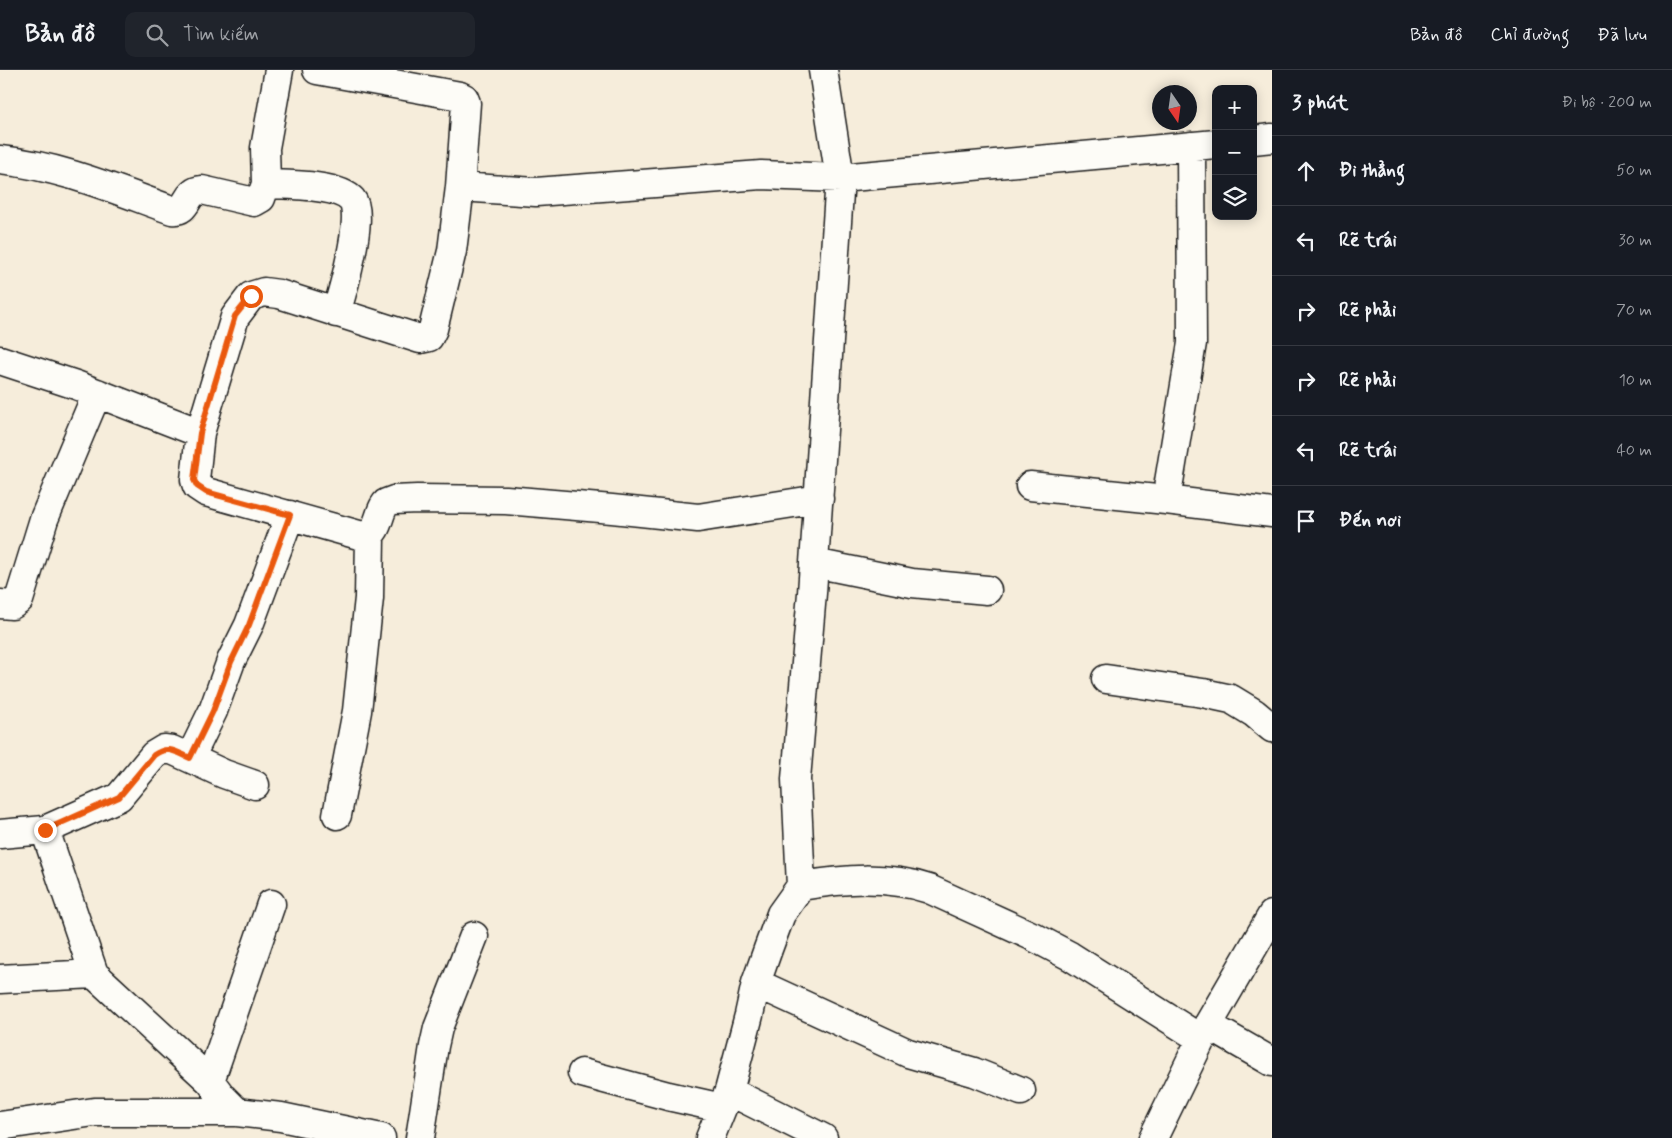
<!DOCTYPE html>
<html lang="vi">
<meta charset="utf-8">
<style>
body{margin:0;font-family:Mynerve,sans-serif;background:#20242c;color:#f1f3f6}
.controls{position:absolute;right:15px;top:15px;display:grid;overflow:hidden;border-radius:10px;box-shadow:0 2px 12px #0003}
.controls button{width:45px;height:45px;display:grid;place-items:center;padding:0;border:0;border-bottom:1px solid #363941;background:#171b24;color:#f1f3f6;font:25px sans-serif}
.compass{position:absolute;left:1152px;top:15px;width:45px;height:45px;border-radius:50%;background:#171b24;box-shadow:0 2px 12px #0003;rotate:167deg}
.stop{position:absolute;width:15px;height:15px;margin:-11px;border:4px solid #ea580c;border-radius:50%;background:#fff}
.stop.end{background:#ea580c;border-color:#fff;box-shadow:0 1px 5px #0008}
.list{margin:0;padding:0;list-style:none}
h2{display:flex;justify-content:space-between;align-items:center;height:65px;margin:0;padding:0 20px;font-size:21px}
h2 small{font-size:16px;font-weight:400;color:#9ea1a6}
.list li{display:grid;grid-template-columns:32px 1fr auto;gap:15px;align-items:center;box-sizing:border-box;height:70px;padding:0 20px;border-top:1px solid #363941}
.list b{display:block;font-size:19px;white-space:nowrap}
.list em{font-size:16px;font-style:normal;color:#9ea1a6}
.icon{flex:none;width:28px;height:28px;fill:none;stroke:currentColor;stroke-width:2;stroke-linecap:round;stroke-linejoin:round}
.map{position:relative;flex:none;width:1272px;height:1068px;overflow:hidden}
header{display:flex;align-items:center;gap:30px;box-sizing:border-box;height:70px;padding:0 25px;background:#171b24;border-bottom:1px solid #363941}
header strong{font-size:24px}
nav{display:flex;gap:28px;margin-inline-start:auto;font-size:18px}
.search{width:350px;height:45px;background:#20242c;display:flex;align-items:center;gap:12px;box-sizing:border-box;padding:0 18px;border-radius:10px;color:#9ea1a6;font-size:19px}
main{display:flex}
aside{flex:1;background:#171b24}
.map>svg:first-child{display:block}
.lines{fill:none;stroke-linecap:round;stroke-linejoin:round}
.minor-casing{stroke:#1c1c1c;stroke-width:31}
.minor{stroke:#fdfcf7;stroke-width:28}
.route{stroke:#ea580c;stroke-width:6}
</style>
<header>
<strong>Bản đồ</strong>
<div class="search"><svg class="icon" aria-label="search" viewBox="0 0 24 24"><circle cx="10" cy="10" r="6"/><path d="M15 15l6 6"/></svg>Tìm kiếm</div>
<nav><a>Bản đồ</a><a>Chỉ đường</a><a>Đã lưu</a></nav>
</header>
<main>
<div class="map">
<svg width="1272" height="1068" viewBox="0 0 1272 1068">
<rect width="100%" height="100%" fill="#f6eddb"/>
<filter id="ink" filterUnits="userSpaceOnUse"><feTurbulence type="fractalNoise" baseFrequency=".02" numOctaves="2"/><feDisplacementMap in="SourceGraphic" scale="10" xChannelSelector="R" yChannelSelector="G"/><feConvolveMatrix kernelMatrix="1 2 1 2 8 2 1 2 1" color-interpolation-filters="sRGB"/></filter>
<g filter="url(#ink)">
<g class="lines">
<g class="minor-casing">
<path id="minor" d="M317 0 460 26 464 28 466 33 460 117 452 181 433 259 429 267 420 269 279 224 264 222 251 226 235 247 200 363 195 410 197 416 206 422 366 467C378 462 378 446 384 436L386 433 394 430 417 429 506 430 612 439 698 448 819 429
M823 0 840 108 1216 74
M1253 70 1272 68
M0 90C60 96 116 120 172 140 190 142 184 121 202 120L254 132 261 128 266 114 265 78 279 0
M266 114C286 115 338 114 352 130 365 145 342 224 336 243
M460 117 536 122 761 105 840 108 812 523 796 709 801 816 781 844 768 879 756 913 749 945 729 1021 710 1068
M0 290 76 315 200 363
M1030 416 1166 430 1272 443
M1166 430 1192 273 1191 76
M814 493 912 513 987 520
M0 534 12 535 19 530 44 449 97 323
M1106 609 1203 623 1231 629 1254 643 1272 658
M190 688 213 641 231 591 249 555 290 445
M337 745 357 641 369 528 370 466
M45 760 94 904 210 1011 222 1027 237 1042 281 1047 381 1068
M0 764 45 760 119 727 154 685 164 679 172 680 224 704 255 715
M801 816C844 809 886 805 929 819L1032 866 1070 886 1201 969
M0 909 94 904
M756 913 908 983 974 1002 1021 1021
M1208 955 1272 992
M582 1003 668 1026 722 1038
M210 1011 271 834
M729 1021 823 1068
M0 1056 94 1042H237
M420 1068 434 976 438 958 474 866
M1153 1068 1208 955 1272 845"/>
</g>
<use href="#minor" class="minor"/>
</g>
</g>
<g class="lines" filter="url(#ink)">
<path class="route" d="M45 760 119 727 154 685C168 675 176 682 190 688L213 641 231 592 249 555 290 445 206 422 197 416 194 410 200 363 235 246 251 226"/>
</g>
</svg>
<div class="controls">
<button>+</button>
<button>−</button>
<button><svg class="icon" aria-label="layers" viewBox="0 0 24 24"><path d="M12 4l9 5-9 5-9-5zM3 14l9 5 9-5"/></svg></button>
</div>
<svg class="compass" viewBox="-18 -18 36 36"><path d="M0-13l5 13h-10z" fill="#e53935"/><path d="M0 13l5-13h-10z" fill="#9ea1a6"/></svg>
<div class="stop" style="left:251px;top:226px"></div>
<div class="stop end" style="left:45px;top:760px"></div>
</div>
<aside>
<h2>3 phút<small>Đi bộ · 200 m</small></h2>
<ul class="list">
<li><svg class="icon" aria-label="ahead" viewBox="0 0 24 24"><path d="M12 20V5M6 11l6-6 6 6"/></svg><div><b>Đi thẳng</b></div><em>50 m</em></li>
<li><svg class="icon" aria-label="left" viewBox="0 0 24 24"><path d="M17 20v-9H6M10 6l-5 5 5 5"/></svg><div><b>Rẽ trái</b></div><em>30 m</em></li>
<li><svg class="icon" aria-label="right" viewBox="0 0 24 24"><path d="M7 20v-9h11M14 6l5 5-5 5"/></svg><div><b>Rẽ phải</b></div><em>70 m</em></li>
<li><svg class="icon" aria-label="right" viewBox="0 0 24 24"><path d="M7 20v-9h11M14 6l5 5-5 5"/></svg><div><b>Rẽ phải</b></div><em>10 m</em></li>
<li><svg class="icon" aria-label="left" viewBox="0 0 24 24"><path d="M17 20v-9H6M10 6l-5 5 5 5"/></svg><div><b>Rẽ trái</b></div><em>40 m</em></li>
<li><svg class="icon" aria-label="arrive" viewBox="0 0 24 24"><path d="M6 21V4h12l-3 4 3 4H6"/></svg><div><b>Đến nơi</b></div></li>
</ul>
</aside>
</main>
